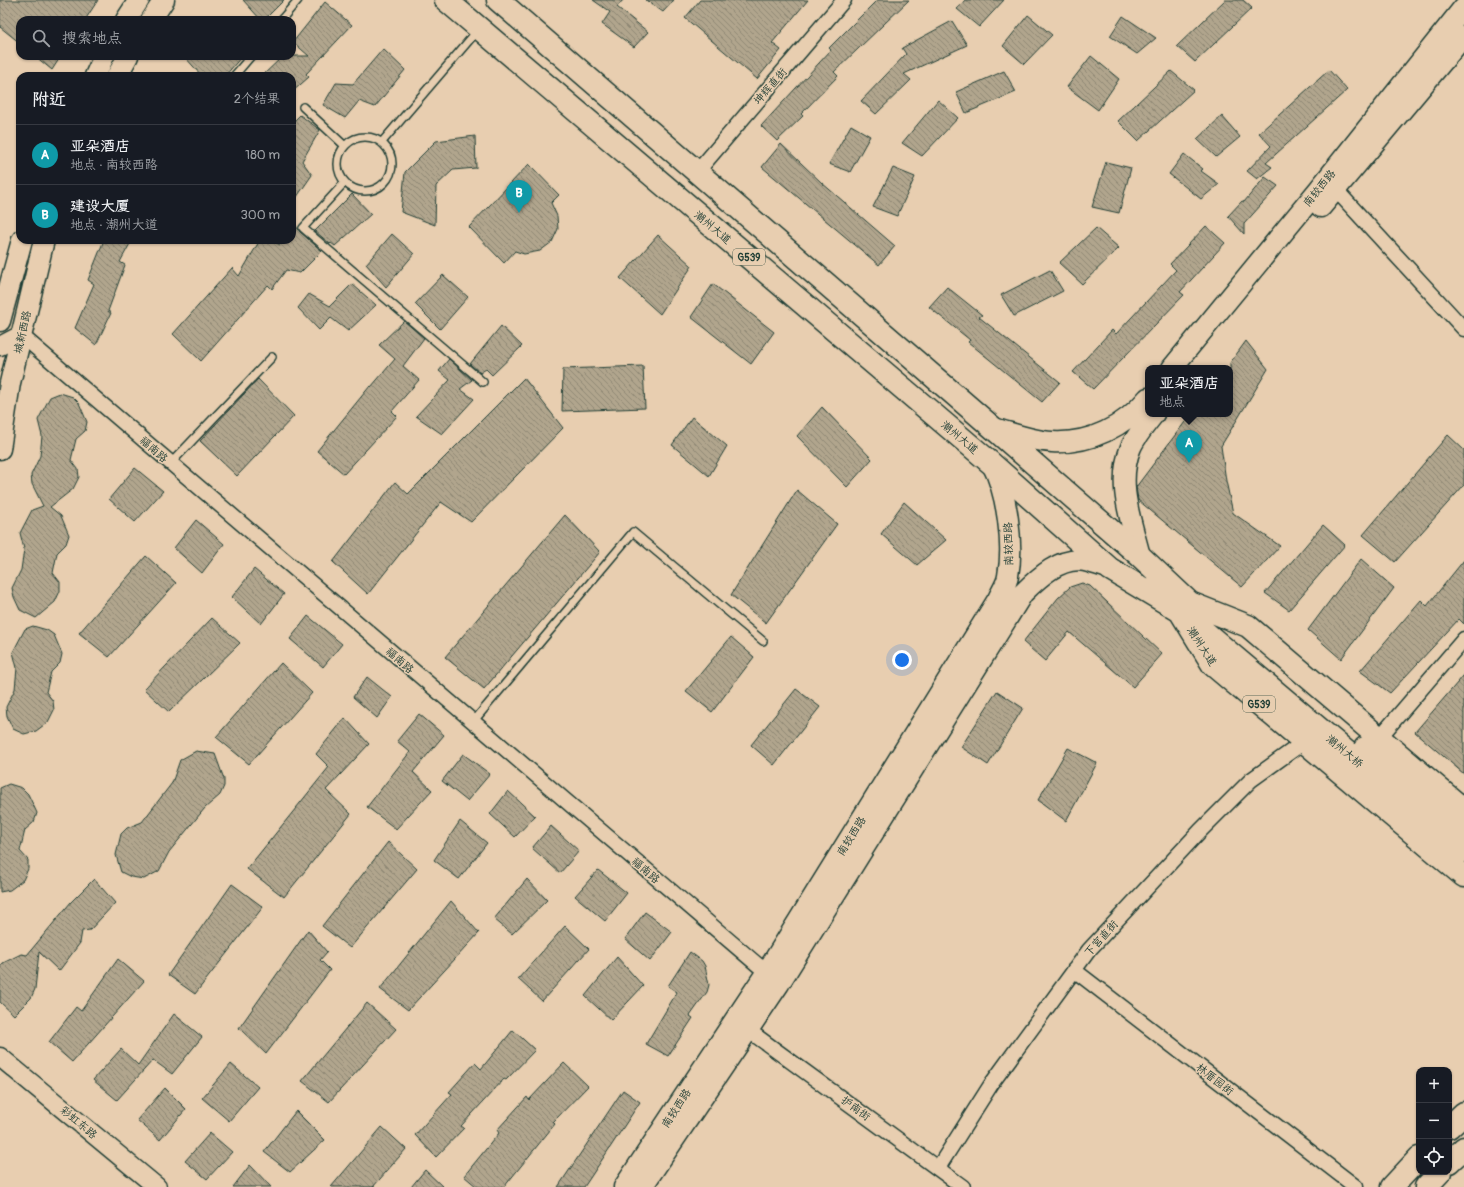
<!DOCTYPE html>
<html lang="zh">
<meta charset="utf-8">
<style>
body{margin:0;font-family:Pangolin,"LXGW WenKai TC",sans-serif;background:#20242c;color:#f1f3f6}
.controls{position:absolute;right:12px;bottom:12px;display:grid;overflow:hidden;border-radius:8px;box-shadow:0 1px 3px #0004}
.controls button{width:36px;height:36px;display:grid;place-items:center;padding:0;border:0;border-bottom:1px solid #363941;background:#171b24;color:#f1f3f6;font:20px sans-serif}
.you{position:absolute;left:902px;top:660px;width:14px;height:14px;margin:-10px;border:3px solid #fff;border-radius:50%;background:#1a73e8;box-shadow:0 0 0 6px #1a73e833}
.badge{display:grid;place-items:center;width:26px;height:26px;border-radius:50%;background:#1f6fb2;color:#fff;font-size:13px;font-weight:700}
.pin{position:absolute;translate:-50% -33px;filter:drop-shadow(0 1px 2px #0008)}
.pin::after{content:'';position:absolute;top:21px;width:14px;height:12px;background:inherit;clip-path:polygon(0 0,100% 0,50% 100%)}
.popup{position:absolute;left:1145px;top:365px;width:88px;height:52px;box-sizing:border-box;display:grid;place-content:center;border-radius:8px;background:#171b24;filter:drop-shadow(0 1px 3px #0005);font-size:13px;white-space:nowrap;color:#9ea1a6}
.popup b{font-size:15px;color:#f1f3f6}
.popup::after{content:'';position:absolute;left:50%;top:100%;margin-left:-8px;border:8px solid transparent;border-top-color:#171b24}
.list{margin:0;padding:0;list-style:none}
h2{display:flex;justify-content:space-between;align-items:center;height:52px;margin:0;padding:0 16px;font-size:17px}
h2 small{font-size:13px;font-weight:400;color:#9ea1a6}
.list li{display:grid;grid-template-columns:26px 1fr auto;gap:12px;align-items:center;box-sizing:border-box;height:60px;padding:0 16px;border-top:1px solid #363941}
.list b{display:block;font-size:15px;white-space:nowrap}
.list p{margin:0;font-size:13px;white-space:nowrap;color:#9ea1a6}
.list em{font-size:13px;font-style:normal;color:#9ea1a6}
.icon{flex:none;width:22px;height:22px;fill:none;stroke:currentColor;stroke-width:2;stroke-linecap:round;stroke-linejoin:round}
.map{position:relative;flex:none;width:1464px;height:1187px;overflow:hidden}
.search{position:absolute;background:#171b24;box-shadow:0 1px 3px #0004;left:16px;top:16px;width:280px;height:44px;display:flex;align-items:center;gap:10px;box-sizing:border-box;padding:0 14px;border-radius:12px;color:#9ea1a6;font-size:15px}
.panel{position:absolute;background:#171b24;box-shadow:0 1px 3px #0004;left:16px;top:72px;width:280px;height:172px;border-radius:12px}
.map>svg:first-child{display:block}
.building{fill:url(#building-back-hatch);stroke:#1f3d34}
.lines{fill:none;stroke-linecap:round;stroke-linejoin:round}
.service-casing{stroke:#1f3d34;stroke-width:10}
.minor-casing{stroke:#1f3d34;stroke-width:17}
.tertiary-casing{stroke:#1f3d34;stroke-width:21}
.secondary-casing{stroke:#1f3d34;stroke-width:23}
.primary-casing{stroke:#1f3d34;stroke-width:25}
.trunk-casing{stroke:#1f3d34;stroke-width:25}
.service{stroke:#e8ceb0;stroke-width:7}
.minor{stroke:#e8ceb0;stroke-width:14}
.tertiary{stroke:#e8ceb0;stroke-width:18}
.secondary{stroke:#e8ceb0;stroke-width:20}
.primary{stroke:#e8ceb0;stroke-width:22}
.trunk{stroke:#e8ceb0;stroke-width:22}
.labels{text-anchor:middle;stroke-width:3;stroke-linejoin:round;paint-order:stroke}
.shield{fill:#e8ceb0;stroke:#5b6859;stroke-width:1}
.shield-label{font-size:10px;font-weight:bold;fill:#1f3d34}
.street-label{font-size:11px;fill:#1f3d34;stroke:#e8ceb0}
</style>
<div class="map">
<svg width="1464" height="1187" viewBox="0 0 1464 1187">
<defs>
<pattern id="building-back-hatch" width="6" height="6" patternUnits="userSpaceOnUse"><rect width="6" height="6" fill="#b1a58d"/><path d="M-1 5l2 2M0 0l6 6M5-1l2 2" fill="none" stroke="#8f8874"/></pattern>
</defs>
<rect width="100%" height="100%" fill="#e8ceb0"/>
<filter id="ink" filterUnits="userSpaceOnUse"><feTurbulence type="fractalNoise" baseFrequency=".025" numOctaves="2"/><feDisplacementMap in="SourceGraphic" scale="8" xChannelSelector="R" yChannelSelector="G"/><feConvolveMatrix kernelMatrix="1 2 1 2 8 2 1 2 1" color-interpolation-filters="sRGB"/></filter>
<g filter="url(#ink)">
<path class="building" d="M0 0H98L85 20H20V43L0 27Z
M243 0H284L264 20H261Z
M593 0H623L617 7 648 32 634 47 602 24 610 12Z
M646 0H674L663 12Z
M700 0H808L772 43 781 50 757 79 685 18Z
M877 0H909L834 72 838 76 801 114 803 116 777 141 761 126 831 50 829 48Z
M965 0H1004L979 27 957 9Z
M1225 0H1243L1252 8 1195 62 1177 46Z
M325 2 352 25 306 74 309 77 292 92V76H262L283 56H309L293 42Z
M1028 15 1052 35 1024 64 1003 46Z
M1123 16 1156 38 1137 54 1110 36Z
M952 21 967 45 904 74 911 80 876 114 861 101 906 54 902 48Z
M383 49 405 70 375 107 359 101 345 118 323 105 336 83 353 84Z
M35 56H61L52 70Z
M184 56H242L225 76H202Z
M1091 56 1119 79 1098 110 1067 87Z
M1329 70 1347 90 1266 163 1272 167 1257 179 1247 171 1271 146 1259 133Z
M1004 71 1016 92 966 113 956 92Z
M1171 71 1194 90 1138 141 1118 121Z
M938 100 958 118 922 156 902 143Z
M300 115 320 130 302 161 312 175 292 204V123Z
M1222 116 1240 137 1216 157 1197 139Z
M851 125 870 136 850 172 829 164Z
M475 136 476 168 453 170 436 186 435 225 401 212 405 172 436 141Z
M781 144 822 183 895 246 879 265 762 167Z
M1184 154 1203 169 1201 171 1219 184 1201 199 1169 174Z
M1106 162 1131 168 1119 213 1092 207Z
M529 164 559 195 551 203 557 216 558 229 552 242 540 251 524 254 515 251 504 263 469 227Z
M893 168 915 177 897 216 873 207Z
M1265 177 1278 186 1244 224V234L1228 216 1242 201 1244 202Z
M352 194 371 214 335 246 331 243 330 244 315 231Z
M292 220 300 232 322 251 300 273 286 270 272 289 268 285 201 361 173 334 232 268 239 276 260 240H271L280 245 283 240H292Z
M1206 226 1225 243 1180 292 1184 295 1093 389 1073 372 1112 330 1116 334 1176 270 1170 264Z
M1096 228 1119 248 1082 284 1059 263Z
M392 234 414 254 386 287 366 264Z
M658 235 692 266 660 314 620 278Z
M104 240H132L120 262 125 265 108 311 111 313 96 345 75 328 94 284 88 280Z
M1050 270 1063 291 1014 316 1001 295Z
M443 275 468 297 440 329 415 304Z
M352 284 376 305 348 331 331 318 319 330 298 308 309 294 330 306Z
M713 284 774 332 751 364 691 317Z
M947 287 982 315 979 317 1060 382 1042 402 968 342 970 340 929 307Z
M404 321 424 338 403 366 419 380 392 411 397 416 344 474 317 451 370 386 371 387 395 359 379 345Z
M501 326 522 346 492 375 486 369 480 373 470 364Z
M1246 341 1268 369 1221 446 1226 481 1233 513 1280 546 1242 587 1138 500 1136 487 1191 414H1230V363Z
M449 359 472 380 460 389 474 399 442 434 416 416 450 380 439 371Z
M643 366 645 408 562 411 563 369Z
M524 378 563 428 471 522 441 502 368 594 333 562 395 482 408 494Z
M258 379 294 416 237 476 200 441Z
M60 393 73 397 79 403 87 422 85 431 76 439 71 460 78 469 79 477 73 489 50 507 61 516 69 535 66 544 57 553 53 573 60 582V591L55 602 36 618 20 610 14 597 12 588 21 570 24 549 20 533 32 510 43 506 32 484 31 475 40 456 42 436 38 420 50 397Z
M822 407 872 459 847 487 797 436Z
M692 417 727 446 709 476 672 445Z
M1448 435 1464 450V485L1395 562 1363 535Z
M135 468 163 491 135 522 109 499Z
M797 490 837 524 766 623 731 595Z
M904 502 946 540 917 565 881 534Z
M565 515 600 552 484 689 445 657Z
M196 520 224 544 202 573 174 548Z
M1323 525 1345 545 1289 610 1265 593Z
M146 556 176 583 109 657 79 633Z
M1361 559 1394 588 1341 659 1308 630Z
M1464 560V624L1459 619 1390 693 1360 671 1421 600 1427 606Z
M254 569 284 594 261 624 232 597Z
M1082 583 1090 586 1162 654 1133 687 1069 632 1045 661 1023 642 1058 598 1070 587Z
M308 616 342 644 323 667 290 639Z
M212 618 240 643 169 712 144 689Z
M33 626 47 630 54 635 62 654 60 663 51 672 46 692 53 701 54 710 48 722 36 731 24 734 13 729 7 716 6 707 15 689 17 668 13 652 25 629Z
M731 637 754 657 712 712 686 691Z
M281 663 312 693 249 764 216 737Z
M1464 675V774L1415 732Z
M367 677 392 697 377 718 353 697Z
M796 689 820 707 774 765 751 745Z
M997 691 1023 708 988 765 961 747Z
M419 714 444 735 413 772 432 790 396 829 367 807 410 752 397 741Z
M345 718 369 744 326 790 351 814 284 897 247 869 329 767 316 754Z
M1068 748 1097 763 1066 821 1038 800Z
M196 751 215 754 224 779V786L220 795 205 808 169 852 159 871 144 879 131 877 121 872 116 855 121 834 127 828 142 822 172 783 180 760Z
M463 754 490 774 467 801 442 781Z
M9 784 22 788 28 794 37 813 34 822 25 830 20 851 28 860V869L23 880 10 890 0 892V788Z
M508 791 535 816 515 837 490 814Z
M460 821 487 843 459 879 434 860Z
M551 826 579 851 560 873 532 848Z
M388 842 417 869 350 948 322 926Z
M598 870 627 893 605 921 575 896Z
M94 879 115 903 90 930 82 931 80 943 59 971 39 952 35 989 31 998 14 1015 0 1002V967L3 963 21 954 27 955 71 902Z
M527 879 547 900 512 934 494 919Z
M232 884 263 907 195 994 168 975Z
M451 901 479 933 408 1010 380 989Z
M645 912 672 932 650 961 625 939Z
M565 926 589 949 542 1001 518 979Z
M308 930 327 952 320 960 330 970 266 1054 239 1028Z
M690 952 702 961 705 966 709 985 707 992 690 1016 693 1018 668 1056 646 1044 677 992 668 986Z
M617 957 643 986 611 1020 585 996Z
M118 959 144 981 72 1062 49 1042 76 1007 81 1011Z
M367 1003 396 1029 329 1102 302 1081Z
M174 1014 202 1037 172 1074 153 1060 117 1100 93 1080 121 1049 138 1065Z
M513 1030 535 1050 506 1080 504 1079 461 1126 464 1128 436 1157 415 1135 452 1094 449 1092 475 1063 481 1069Z
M564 1063 588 1086 553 1122 555 1124 504 1187H477L464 1176 499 1133 497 1130 527 1097 529 1100Z
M231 1064 258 1087 229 1121 202 1098Z
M165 1088 186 1109 160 1140 137 1120Z
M623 1090 640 1102 592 1175 584 1187H558Z
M296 1111 325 1140 290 1172 264 1152Z
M382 1127 406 1149 373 1187H331Z
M210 1133 232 1152 207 1179 185 1161Z
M250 1165 271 1187H233Z
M425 1170 443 1187H411Z"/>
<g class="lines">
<g class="service-casing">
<path id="service" d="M281 20 298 0
M234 76 251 56
M303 107 345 146
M338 164a27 27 0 1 1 54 0a27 27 0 1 1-54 0Z
M382 142 478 30
M345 182 303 228 483 382
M171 463 272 357
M473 722 633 532 763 641"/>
</g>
<g class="minor-casing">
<path id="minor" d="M697 172 844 0
M1336 190 1464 329
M21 335 773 978
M1379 738 1464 639
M1074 970 1356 1187
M748 1030 963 1187
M938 1168 992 1083 1089 950 1200 831 1251 780 1304 742"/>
</g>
<g class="tertiary-casing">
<path id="tertiary" d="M0 346 21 335
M0 1057 157 1187"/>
</g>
<g class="secondary-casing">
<path id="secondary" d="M126 20 139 0
M151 20 164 0
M95 76 104 56
M117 76 128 56
M1321 207 1464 36
M0 321 22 240
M1172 368 1319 189 1464 7
M993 428C1012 433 1033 441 1052 442 1090 444 1124 427 1148 398
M0 449 10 383 44 240
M1140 556C1131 520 1116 483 1131 447 1136 436 1146 424 1154 414
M624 1187 766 973 998 599C1001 592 1007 584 1008 576 1014 544 1007 493 992 464
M642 1187 779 984 1023 593C1038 578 1061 556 1085 561 1093 563 1101 566 1109 568"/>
</g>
<g class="primary-casing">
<path id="primary" d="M1449 1127 1464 1113
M1449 1162 1464 1148
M1392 1187 1419 1158
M1426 1187 1440 1172"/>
</g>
<g class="trunk-casing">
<path id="trunk" d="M446 0 992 464 1110 569 1180 611 1213 665 1464 876
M498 0 993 428 1140 556 1190 603 1248 626 1464 810
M1193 622 1464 851
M1365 748 1464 831"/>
</g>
<use href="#service" class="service"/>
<use href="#minor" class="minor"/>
<use href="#tertiary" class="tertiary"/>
<use href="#secondary" class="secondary"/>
<use href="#primary" class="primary"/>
<use href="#trunk" class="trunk"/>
</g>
</g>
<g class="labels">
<g class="shield">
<rect x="733" y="249" width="32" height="16" rx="3"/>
<rect x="1243" y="696" width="32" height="16" rx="3"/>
</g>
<g class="shield-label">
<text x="749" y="261">G539</text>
<text x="1259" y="708">G539</text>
</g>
<g class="street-label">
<text transform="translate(770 86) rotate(-49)" y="4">坤辉直街</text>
<text transform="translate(1319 188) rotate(-51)" y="4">南较西路</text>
<text transform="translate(713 227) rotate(40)" y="4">潮州大道</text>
<text transform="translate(22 332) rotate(-77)" y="4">城新西路</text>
<text transform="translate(960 437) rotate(40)" y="4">潮州大道</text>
<text transform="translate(154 449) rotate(41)" y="4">福南路</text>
<text transform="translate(1008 544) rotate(-91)" y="4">南较西路</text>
<text transform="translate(1202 646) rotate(57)" y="4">潮州大道</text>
<text transform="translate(400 660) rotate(41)" y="4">福南路</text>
<text transform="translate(1345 751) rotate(40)" y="4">潮州大桥</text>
<text transform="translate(851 836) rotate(-58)" y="4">南较西路</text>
<text transform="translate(646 870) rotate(41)" y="4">福南路</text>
<text transform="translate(1101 938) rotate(-48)" y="4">下宫直街</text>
<text transform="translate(1215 1079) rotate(38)" y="4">林厝园街</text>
<text transform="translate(676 1108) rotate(-57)" y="4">南较西路</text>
<text transform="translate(856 1108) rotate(36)" y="4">护南街</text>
<text transform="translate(79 1122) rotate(40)" y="4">彩虹东路</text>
</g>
</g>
</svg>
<div class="controls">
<button>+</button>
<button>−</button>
<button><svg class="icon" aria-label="locate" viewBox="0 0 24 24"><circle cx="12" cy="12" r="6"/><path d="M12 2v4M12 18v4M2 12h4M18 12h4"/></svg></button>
</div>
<div class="you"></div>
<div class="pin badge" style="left:1189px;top:463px;background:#0f9aa8">A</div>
<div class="popup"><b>亚朵酒店</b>地点</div>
<div class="pin badge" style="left:519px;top:213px;background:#0f9aa8">B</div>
<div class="search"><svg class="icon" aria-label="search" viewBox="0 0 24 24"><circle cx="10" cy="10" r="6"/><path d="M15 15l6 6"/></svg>搜索地点</div>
<section class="panel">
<h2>附近<small>2个结果</small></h2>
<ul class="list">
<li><span class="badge" style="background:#0f9aa8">A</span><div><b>亚朵酒店</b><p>地点 · 南较西路</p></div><em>180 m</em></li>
<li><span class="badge" style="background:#0f9aa8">B</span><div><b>建设大厦</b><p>地点 · 潮州大道</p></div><em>300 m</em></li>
</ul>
</section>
</div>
